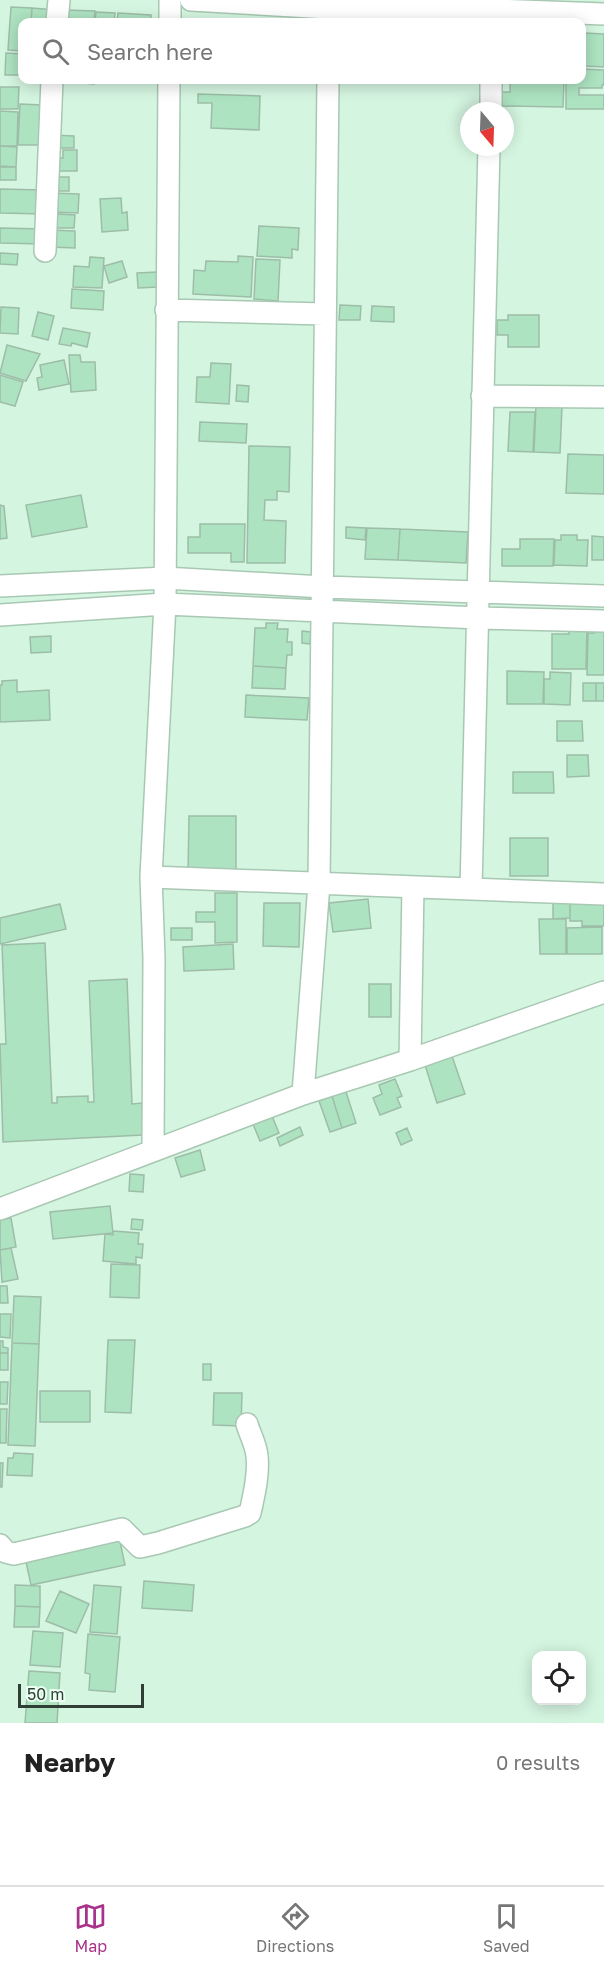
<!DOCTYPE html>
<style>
body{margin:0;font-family:"Golos Text",sans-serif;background:#f2f2f2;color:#222}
.controls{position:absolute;right:18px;bottom:18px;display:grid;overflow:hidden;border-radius:12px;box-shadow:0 3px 15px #0003}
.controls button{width:54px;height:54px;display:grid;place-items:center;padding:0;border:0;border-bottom:2px solid #e0e0e0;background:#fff;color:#222;font:30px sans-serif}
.compass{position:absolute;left:460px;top:102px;width:54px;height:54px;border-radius:50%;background:#fff;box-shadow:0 3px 15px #0003;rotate:161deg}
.scale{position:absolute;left:18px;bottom:15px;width:126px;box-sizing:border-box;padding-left:6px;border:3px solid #313e36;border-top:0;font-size:16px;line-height:21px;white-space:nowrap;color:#313e36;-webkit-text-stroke:4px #ebfff2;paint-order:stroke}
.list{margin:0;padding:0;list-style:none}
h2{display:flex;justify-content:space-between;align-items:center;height:78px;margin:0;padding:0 24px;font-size:26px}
h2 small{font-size:20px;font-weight:400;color:#767676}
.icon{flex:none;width:33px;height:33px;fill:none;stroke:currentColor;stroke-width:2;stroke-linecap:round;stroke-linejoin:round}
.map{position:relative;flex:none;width:604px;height:1723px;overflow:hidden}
.search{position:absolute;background:#fff;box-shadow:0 3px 15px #0003;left:18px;right:18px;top:18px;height:66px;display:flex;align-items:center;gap:15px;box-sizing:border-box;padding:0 21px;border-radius:12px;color:#767676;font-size:22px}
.sheet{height:162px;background:#fff}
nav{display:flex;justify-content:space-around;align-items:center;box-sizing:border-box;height:84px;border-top:2px solid #e0e0e0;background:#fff;font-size:16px;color:#767676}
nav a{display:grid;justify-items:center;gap:3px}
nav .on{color:#a9338a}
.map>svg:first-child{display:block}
.building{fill:#ade3c1;stroke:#9dbda8;stroke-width:1.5}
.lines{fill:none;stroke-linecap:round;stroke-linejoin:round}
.street-casing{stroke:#a8c8b3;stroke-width:24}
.street{stroke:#fff;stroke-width:21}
</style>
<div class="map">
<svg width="604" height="1723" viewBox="0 0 604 1723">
<rect width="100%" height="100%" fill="#d4f5e0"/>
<path class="building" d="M11 7 32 8 31 22H22V51L8 50Z
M32 8 55 10 54 22H31Z
M66 10 95 11 94 22H65Z
M96 12 115 13 114 22H95Z
M118 13 151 15V22H117Z
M585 33 604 34V67L585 66Z
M6 53 22 54V75H5Z
M582 69 604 70V85H602V88H579V95H604V109H566V80H582Z
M64 80H94V84L63 81Z
M510 80H564L563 107 501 106 502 92H510Z
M0 87H19L18 109H0Z
M198 94 260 96 259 130 211 128 212 103H198Z
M20 104 42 105 41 145H18Z
M0 111 18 112 17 146H0Z
M52 135 74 136V148H51Z
M0 146 17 147 16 167 0 166Z
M63 150H77V171H53V158H63Z
M0 167H16V180H0Z
M52 177H69V191H51Z
M0 189 43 190V214L0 213Z
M50 193 79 194 78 213 49 212Z
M121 198 122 213 127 212 128 230 102 232 100 199Z
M57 214 75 215 74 228H56Z
M259 226 299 228 298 250 292 249V258L257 256Z
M0 228 43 229 42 244 0 243Z
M50 230 75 231V248L49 247Z
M0 253 18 254 17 265 0 264Z
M238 256 253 257 251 297 193 294 194 270 205 271 206 261 238 262Z
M90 257 104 258 102 288 73 287 74 266 89 267Z
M256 259 280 260 278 301 254 299Z
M122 261 127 277 109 283 104 266Z
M157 272 158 287 138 288 137 273Z
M72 289 104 291 103 310 71 308Z
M340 305 361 306 360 320H339Z
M372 306 394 307V322L371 321Z
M1 307 19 308 18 334 0 333Z
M38 312 54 316 48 340 32 336Z
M508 315H539V347H508V335H497V320H508Z
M63 328 90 333 87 347 72 343 71 346 59 344Z
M7 345 40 354 26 381 0 373Z
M69 355H80L81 362H95L96 390 71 392Z
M64 360 69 384 39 390 37 378 42 377 40 365Z
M211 363 231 364 229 404 196 402 197 377H210Z
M0 375 23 382 15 406 0 402Z
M237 385 249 386 248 402 236 401Z
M536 405 562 407 560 453 534 452Z
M510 412H535L533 452 508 451Z
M200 422 247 424 246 443 199 441Z
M249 446 290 447 289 492 277 491V500H265L264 520 286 521 285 563H247Z
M568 454 604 455V494L566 493Z
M81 495 87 527 32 537 26 505Z
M0 505 4 506 7 538 0 539Z
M200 524H245L244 562H231V553H188V537H200Z
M346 527 366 528 365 540 346 538Z
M367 528 400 529 398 560 365 559Z
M400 529 468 532 466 563 398 560Z
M561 535H577V540H588L587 566 554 565 555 540H561Z
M592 536 604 537V560H592Z
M520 539H554L553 566H502V549H520Z
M266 623H278L277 629H288L287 642H292V655H287L286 668 253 666 255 628H266Z
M569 627H587L586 669H552V634H569Z
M594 627H604V675H587L588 633H594Z
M302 631 311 632 310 644 302 643Z
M51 636V652L31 653 30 637Z
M253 666 286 668 285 689 252 688Z
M507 671 544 672 543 704H507Z
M550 672 571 673 570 705 544 704V679H550Z
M17 680V692L49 690 50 720 0 722V685H2V681Z
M583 683H596V701H583Z
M596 683H604V701H596Z
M246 695 309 698 307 720 245 717Z
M557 721H582L583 741H557Z
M567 755H588L589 776 567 777Z
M513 772H553L554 793H513Z
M189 816H236V873H188Z
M510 838H548V876H510Z
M215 893H237V942L215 943V922H196V912H215Z
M368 899 371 928 333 932 329 903Z
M553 899H570V918L553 919Z
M570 901H604V926H582V921H570Z
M264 903H300L299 947 263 946Z
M60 904 66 929 0 944V918Z
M539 919H566V954H540Z
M602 927V954H567V928Z
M171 928H192V940H171Z
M45 943 52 1103H57V1097L88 1096V1102H94L89 981 127 979 132 1104 142 1103 143 1135 3 1142 0 1044H6L2 945Z
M233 944 234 969 184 971 183 947Z
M369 984H391V1017H369Z
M452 1056 465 1094 437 1103 425 1065Z
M395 1079 402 1096 397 1098 401 1107 380 1115 373 1098 382 1094 379 1085Z
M346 1092 356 1123 342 1128 332 1096Z
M332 1096 342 1128 330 1132 319 1101Z
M272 1116 279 1133 260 1141 253 1124Z
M300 1127 303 1135 280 1146 277 1138Z
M407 1128 412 1140 401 1145 396 1133Z
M200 1150 205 1170 181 1177 175 1158Z
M130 1174 144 1175 143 1192 129 1191Z
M110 1206 113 1233 53 1239 50 1212Z
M11 1218 16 1247 0 1250V1220Z
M132 1219 143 1220 142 1230 131 1229Z
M113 1231 139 1233 138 1244H143L142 1258 136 1257V1264L103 1261 105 1234 113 1235Z
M11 1248 18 1279 2 1282 0 1250Z
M111 1264 140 1265 139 1298 110 1297Z
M0 1286H7L8 1303H0Z
M14 1296 41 1297 39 1344 12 1343Z
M0 1314H11L10 1338 0 1337Z
M108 1340H135L131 1413 105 1412Z
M0 1341H3V1347L8 1348V1353H0Z
M12 1343 39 1344 35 1446 8 1445Z
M0 1353H8V1370H0Z
M203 1364H211V1380H203Z
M0 1382H8L7 1404H0Z
M40 1391H90V1422H40Z
M214 1393H242L241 1426 213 1425Z
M0 1409H7L6 1443H0Z
M14 1453 33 1454 32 1476 7 1475 8 1458H13Z
M0 1463H3L2 1487H0Z
M119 1537 125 1565 31 1585 25 1557Z
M144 1581 194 1585 192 1611 142 1608Z
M15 1585 40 1586V1607L15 1606Z
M94 1585 121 1587 117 1634 90 1632Z
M60 1591 89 1604 76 1633 46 1621Z
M15 1606 40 1607 39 1627H14Z
M33 1631 63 1633 60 1667 30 1665Z
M88 1634 120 1637 115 1692 89 1690 90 1674 85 1673Z
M29 1671 60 1673 57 1723H25Z"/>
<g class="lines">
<g class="street-casing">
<path id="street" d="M191 0 328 8 494 10 604 14
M57 22 59 0
M170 22V0
M491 111V80
M45 251 52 80
M166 310 325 314
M482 396 604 397
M0 586 165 578 323 587 604 596
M0 615 165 604 478 618 604 621
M151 877 604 894
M471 889 489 147
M410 1060 413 887
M303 1094 319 884 328 80
M153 1150 154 958 151 877 165 604 169 80
M0 1209 303 1094 410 1060 604 992
M0 1545 6 1552 14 1554 122 1529 140 1547 158 1543 245 1516 250 1513C254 1495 259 1474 257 1456 256 1444 250 1435 247 1424"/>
</g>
<use href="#street" class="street"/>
</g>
</svg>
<div class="controls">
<button><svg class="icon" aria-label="locate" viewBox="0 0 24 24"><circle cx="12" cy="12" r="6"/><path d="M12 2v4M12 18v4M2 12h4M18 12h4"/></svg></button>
</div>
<svg class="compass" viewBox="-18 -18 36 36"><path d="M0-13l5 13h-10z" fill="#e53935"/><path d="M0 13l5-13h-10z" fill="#767676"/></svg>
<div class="scale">50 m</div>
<div class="search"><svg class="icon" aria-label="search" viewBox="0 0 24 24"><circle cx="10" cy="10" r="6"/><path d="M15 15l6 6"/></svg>Search here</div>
</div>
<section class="sheet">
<h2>Nearby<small>0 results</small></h2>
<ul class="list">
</ul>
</section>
<nav>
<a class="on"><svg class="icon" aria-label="map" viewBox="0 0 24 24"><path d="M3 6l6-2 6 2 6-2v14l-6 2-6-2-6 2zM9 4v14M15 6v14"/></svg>Map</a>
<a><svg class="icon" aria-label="directions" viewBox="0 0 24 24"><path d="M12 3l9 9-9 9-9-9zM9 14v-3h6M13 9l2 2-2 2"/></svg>Directions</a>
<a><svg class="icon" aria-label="saved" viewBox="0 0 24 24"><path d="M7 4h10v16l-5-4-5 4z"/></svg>Saved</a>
</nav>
